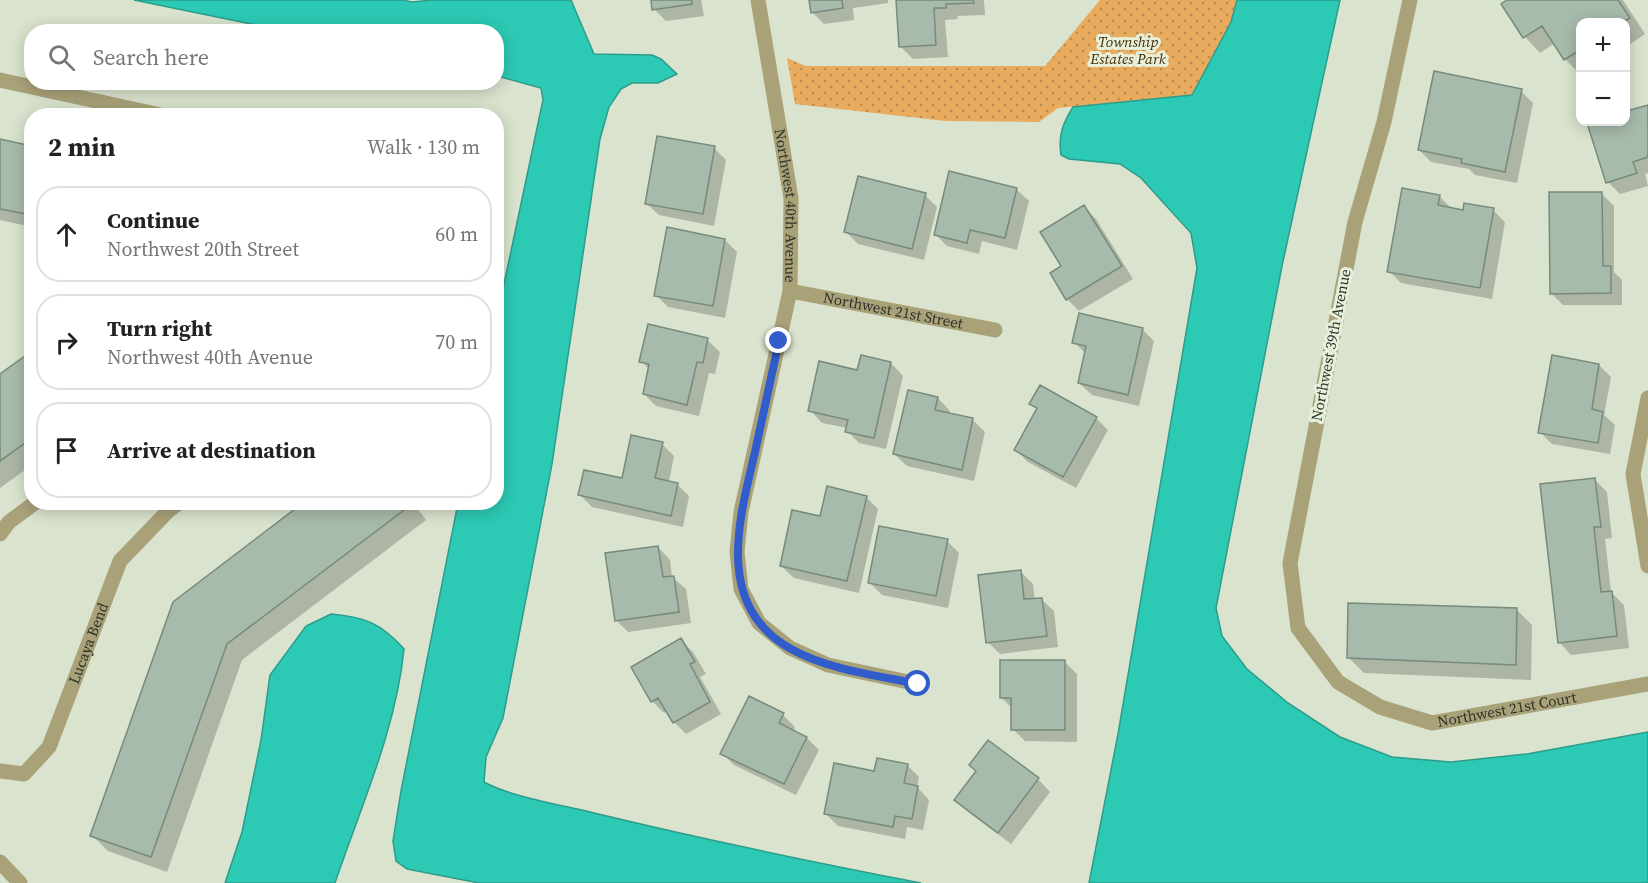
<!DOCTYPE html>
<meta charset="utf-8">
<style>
body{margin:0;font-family:"Source Serif 4",serif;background:#f6f6f6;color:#222}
.controls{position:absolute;right:18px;top:18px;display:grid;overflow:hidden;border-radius:12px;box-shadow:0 3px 15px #0003}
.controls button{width:54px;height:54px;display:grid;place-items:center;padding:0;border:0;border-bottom:2px solid #e0e0e0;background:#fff;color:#222;font:30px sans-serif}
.stop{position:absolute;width:18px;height:18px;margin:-14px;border:4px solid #305ccc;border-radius:50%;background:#fff}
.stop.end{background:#305ccc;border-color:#fff;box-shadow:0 2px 6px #0008}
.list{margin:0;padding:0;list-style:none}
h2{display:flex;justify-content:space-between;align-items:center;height:78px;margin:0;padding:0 24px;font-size:26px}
h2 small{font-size:20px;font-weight:400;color:#767676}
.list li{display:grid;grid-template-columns:39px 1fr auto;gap:18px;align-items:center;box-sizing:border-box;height:96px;margin:0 12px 12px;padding:0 12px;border:2px solid #e0e0e0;border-radius:24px}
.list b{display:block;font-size:22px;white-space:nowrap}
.list p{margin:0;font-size:20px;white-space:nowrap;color:#767676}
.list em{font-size:20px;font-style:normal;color:#767676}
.icon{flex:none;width:33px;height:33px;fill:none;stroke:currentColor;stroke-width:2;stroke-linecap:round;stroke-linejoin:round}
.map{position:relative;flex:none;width:1648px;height:883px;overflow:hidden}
.search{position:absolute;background:#fff;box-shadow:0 3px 15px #0003;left:24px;top:24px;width:480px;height:66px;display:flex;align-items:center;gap:15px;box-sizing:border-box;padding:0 21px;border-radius:24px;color:#767676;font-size:22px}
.panel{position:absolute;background:#fff;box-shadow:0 3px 15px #0003;left:24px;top:108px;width:480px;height:402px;border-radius:24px}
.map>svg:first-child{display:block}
.park{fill:url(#park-dots)}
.water{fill:#2cc9b4;stroke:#2d9c8b;stroke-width:1.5}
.shadow{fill:#0003}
.building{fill:#a7bbac;stroke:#778a7c;stroke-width:1.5}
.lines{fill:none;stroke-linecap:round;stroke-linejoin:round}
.minor{stroke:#a9a178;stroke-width:15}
.route{stroke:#305ccc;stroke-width:8}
.labels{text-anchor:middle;stroke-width:6;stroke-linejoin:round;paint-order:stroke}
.park-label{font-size:15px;font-style:italic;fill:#472c07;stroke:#e6f0da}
.street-label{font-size:15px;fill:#30332b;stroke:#e6f0da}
</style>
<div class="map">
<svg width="1648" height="883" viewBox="0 0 1648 883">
<defs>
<pattern id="park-dots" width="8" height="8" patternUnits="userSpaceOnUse" patternTransform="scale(1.5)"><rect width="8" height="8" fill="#e9ac5f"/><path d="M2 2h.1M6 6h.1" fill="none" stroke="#bd8d4f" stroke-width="1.8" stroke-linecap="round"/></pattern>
</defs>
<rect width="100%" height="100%" fill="#d9e3cd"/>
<path class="park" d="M1100 0H1237L1231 22 1192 95 1058 108 1039 122 945 121 795 104 787 58 806 66H1045Z"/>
<path class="water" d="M134 0H402L412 2 432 0H571L594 54 652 55 661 59 677 74 658 83H632L621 89 609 107 600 139 552 464 503 718 486 757 484 782C511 797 562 805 594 813 702 839 812 862 921 883H479L407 869 396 861 393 841 401 791 458 503 496 502 497 317 543 100 541 88 497 76 496 32 285 31Z
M1237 0H1340L1282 266 1216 608 1222 636 1247 669 1288 703 1340 737 1392 757 1451 762 1527 754 1648 732V883H1089L1118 734 1197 268 1191 233 1141 178 1120 164 1069 159 1061 155C1058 135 1063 123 1073 107L1192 95 1231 22Z
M331 614C365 617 381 623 404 649 396 730 361 806 335 883H225L242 832 261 740 270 675 306 626Z"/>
<path class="shadow" d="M652 0H701L704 16 666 21 654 9Z
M810 0H888V3L853 8 854 20 824 24 812 12Z
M898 0H984L985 15 957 16 958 19 945 20 948 57 913 59 901 47Z
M1510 0H1623L1645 34 1626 47V22H1580V74L1565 59 1555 43 1540 53 1525 37Z
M1521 91 1533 103 1517 183 1475 175 1469 169 1431 162 1419 150Z
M1648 106V173L1645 174 1648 186 1620 194 1608 182 1589 124 1598 122H1626V113Z
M0 141 32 147V227L0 220Z
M714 148 726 160 714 226 659 215 646 203Z
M1016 189 1029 201 1017 250 982 241 979 254 947 246 935 234Z
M1601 193 1614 206V272L1622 280V305H1563L1551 293Z
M925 195 937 207 924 260 858 244 846 232Z
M1439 196 1452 209 1465 211 1493 210 1505 222 1492 299 1401 283 1389 271Z
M1084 207 1096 219 1133 279 1079 311 1067 299 1052 274 1063 267Z
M725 240 737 252 725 318 668 307 656 295Z
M1142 329 1154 341 1139 406 1092 395 1079 383 1086 354 1074 342Z
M707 340 720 352 715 374 709 373 699 416 656 406 644 394 650 370 641 361Z
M32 353V465L0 488V376Z
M891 363 903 376 886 449 859 443 847 431 848 428 822 423 810 410 859 372Z
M1599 365 1611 377 1604 415 1615 425 1610 454 1552 444 1540 432Z
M909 392 938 398 950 411 949 414 973 420 985 432 974 481 907 466 894 454Z
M1031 404 1096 418 1108 430 1076 488 1028 462 1016 450 1038 410Z
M662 444 674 456 669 482 677 484 689 496 683 527 592 507 580 495 623 480Z
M1595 480 1607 492 1612 538 1605 539 1611 592 1624 605 1629 648 1571 655 1559 642Z
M866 497 878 509 859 593 794 578 781 566 822 518Z
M306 502H413L426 520 242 660 167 872 108 851 92 835Z
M947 541 959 553 948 608 882 595 870 583Z
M658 547 670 560 672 577 686 589 691 623 628 632 616 620Z
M1020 571 1033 584 1035 600 1041 599 1054 611 1058 647 1000 654 988 642Z
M1516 609 1532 625 1531 680 1364 673 1348 657Z
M681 640 693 652 706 674 700 677 721 714 686 734 674 722 668 711 664 713 652 701Z
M1065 662 1077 674V742L1025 741 1013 729V709L1001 697Z
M783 715 795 727 793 731 807 738 819 750 796 795 734 765 722 753Z
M907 765 919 777 917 787 929 800 923 830 907 827 905 839 838 826 825 813 875 773Z
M1038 779 1050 792 1011 844 968 812 956 800Z"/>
<path class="building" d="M651 0H692V4L652 10Z
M809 0H842L843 8 811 13Z
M896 0H973L974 3 946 4V8H934L936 45 899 47Z
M1507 0H1618L1630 18 1623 22H1580V50L1564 60 1542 26 1523 38 1501 4Z
M1434 71 1522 89 1505 172 1461 163 1462 159 1418 150Z
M1648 105V157L1633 162 1637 173 1606 183 1587 123 1626 122V111Z
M657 136 715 146 703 214 645 204Z
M0 139 32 146V215L0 209Z
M949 171 1017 188 1005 238 970 230 967 243 934 235Z
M858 176 926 193 912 249 844 232Z
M1402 188 1440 195 1438 205 1463 210 1464 203 1494 208 1480 288 1387 272Z
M1549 192H1602L1603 266H1611V293L1550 294Z
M1084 205 1122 266 1066 300 1050 273 1061 266 1040 232Z
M667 227 725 239 713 306 654 296Z
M1079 313 1143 328 1128 395 1078 383 1086 346 1072 343Z
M648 324 708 338 703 363 697 362 687 405 643 394 649 364 639 362Z
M32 351V438L0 461V374Z
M861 355 891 362 874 438 845 432 848 420 808 411 819 361 857 370Z
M1552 355 1599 364 1592 409 1603 412 1598 443 1538 433Z
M1040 385 1097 417 1063 477 1014 450 1037 408 1029 404Z
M908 390 938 397 935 410 973 418 962 470 893 454Z
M631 435 663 442 655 478 678 483 671 516 578 495 584 470 622 478Z
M1595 478 1601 527H1594L1601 592 1612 591 1617 636 1558 643 1540 484Z
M827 486 867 496 847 581 780 566 792 510 820 516Z
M304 502 412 504 227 644 151 857 90 836 173 602Z
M879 526 948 539 936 596 868 583Z
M658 546 663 577 674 576 679 612 615 621 605 553Z
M1021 570 1024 599 1042 598 1047 636 986 643 978 575Z
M1348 603 1517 608 1516 665 1347 658Z
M681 638 695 662 690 664 710 702 673 723 658 698 651 702 631 667Z
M1000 660H1065V730H1011V698H1000Z
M749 696 784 713 779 723 807 737 784 784 720 754Z
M988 740 1039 778 998 833 954 800 976 771 969 765Z
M877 758 908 764 904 783 918 786 912 819 895 816 893 827 824 814 834 763 874 771Z"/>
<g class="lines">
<g class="minor">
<path id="s1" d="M758 0 791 198 790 291 741 512 737 552 741 589 759 623 790 648 828 665 918 684"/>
<path id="s2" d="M1410 0 1384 122 1355 222 1290 563 1298 628 1338 682 1380 707 1432 723 1648 684"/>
<path d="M0 80 165 116"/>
<path id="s3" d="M790 291 995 330"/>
<path d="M1648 398 1633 474 1648 566"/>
<path d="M0 534 9 522 36 502"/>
<path id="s4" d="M0 771 24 774 49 747 120 561 168 511 180 502"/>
<path d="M0 862 20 883"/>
</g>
</g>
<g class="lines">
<path class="route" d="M779 341C771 378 763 415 755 452 739 520 714 606 791 649 829 670 875 675 918 684"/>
</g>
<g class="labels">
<g class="park-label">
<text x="1128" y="47">Township<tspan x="1128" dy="17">Estates Park</tspan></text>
</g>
<g class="street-label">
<text dy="5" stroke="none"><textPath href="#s1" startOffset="208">Northwest 40th Avenue</textPath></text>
<text dy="5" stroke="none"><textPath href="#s3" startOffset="105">Northwest 21st Street</textPath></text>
<text transform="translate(1331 345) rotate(-79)" y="5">Northwest 39th Avenue</text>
<text dy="5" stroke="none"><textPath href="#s4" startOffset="172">Lucaya Bend</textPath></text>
<text dy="5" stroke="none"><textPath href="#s2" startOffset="888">Northwest 21st Court</textPath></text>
</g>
</g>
</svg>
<div class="controls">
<button>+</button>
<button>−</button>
</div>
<div class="stop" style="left:918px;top:684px"></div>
<div class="stop end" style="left:779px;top:341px"></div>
<div class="search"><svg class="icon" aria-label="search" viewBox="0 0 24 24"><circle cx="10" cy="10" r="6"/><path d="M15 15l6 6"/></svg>Search here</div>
<section class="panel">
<h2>2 min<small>Walk · 130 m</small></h2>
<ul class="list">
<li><svg class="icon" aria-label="ahead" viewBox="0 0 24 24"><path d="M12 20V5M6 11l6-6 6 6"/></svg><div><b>Continue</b><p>Northwest 20th Street</p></div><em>60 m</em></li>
<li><svg class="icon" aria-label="right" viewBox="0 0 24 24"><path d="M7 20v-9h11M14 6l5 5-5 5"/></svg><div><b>Turn right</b><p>Northwest 40th Avenue</p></div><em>70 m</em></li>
<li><svg class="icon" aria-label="arrive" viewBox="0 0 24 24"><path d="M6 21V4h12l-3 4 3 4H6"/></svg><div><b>Arrive at destination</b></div></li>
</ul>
</section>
</div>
